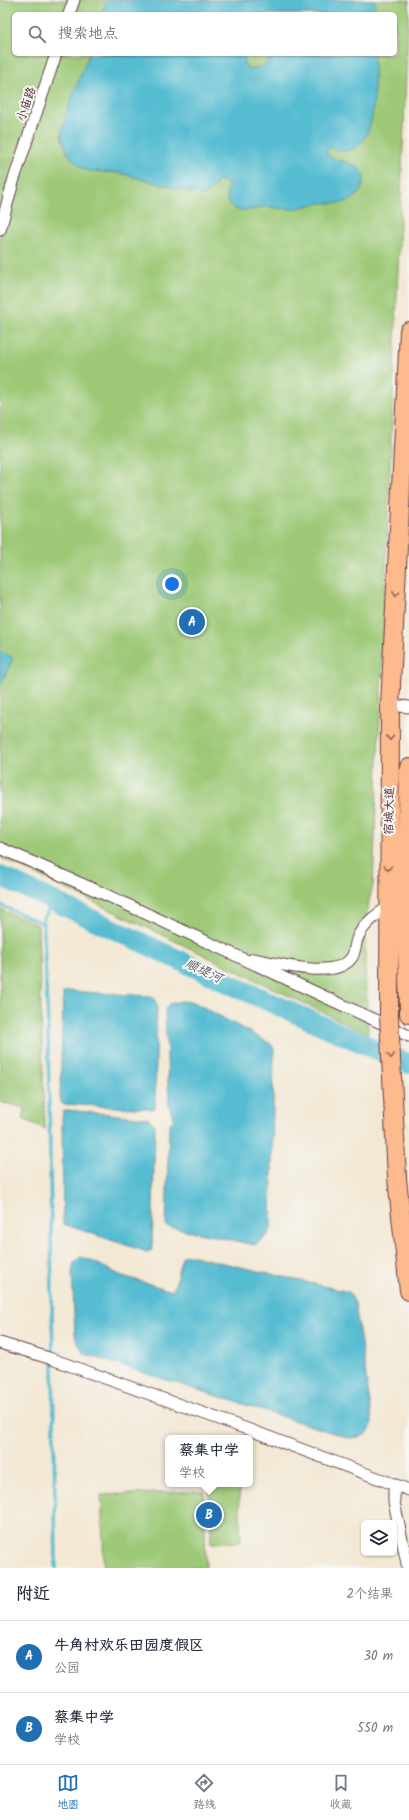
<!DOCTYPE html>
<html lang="zh">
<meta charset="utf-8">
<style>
body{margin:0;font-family:Kalam,"LXGW WenKai TC",sans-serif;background:#f2f2f3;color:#1f2937}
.controls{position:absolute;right:12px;bottom:12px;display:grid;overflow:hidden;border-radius:6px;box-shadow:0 1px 3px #0004}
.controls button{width:36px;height:36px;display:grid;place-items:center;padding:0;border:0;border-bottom:1px solid #e0e1e3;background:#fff;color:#1f2937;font:20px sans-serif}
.you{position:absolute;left:172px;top:584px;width:14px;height:14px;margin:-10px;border:3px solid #fff;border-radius:50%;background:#1a73e8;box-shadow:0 0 0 6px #1a73e833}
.badge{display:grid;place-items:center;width:26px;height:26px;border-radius:50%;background:#1f6fb2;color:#fff;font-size:13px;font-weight:700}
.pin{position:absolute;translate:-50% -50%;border:2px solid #fff;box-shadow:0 1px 4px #0006}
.popup{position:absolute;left:165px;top:1435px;width:88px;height:52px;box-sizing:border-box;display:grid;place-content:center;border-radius:6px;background:#fff;filter:drop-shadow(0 1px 3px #0005);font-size:13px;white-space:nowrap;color:#747a83}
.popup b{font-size:15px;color:#1f2937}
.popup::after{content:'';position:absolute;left:50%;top:100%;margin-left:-8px;border:8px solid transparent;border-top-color:#fff}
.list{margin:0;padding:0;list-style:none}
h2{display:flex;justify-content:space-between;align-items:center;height:52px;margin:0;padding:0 16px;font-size:17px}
h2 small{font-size:13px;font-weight:400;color:#747a83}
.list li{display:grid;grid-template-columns:26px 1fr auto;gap:12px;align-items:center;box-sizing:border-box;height:72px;padding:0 16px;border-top:1px solid #e0e1e3}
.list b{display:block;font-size:15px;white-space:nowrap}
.list p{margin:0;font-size:13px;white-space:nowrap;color:#747a83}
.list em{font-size:13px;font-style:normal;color:#747a83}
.icon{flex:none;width:22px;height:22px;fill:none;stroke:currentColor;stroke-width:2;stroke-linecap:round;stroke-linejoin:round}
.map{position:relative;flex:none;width:409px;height:1568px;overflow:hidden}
.search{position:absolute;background:#fff;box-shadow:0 1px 3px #0004;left:12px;right:12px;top:12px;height:44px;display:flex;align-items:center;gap:10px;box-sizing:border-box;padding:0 14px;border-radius:6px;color:#747a83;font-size:15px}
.sheet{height:196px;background:#fff}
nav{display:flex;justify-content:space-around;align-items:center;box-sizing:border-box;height:56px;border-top:1px solid #e0e1e3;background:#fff;font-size:11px;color:#747a83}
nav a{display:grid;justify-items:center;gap:2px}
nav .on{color:#1f6fb2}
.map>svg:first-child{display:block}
.green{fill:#9dc977;stroke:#747451;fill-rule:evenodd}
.water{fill:#54bcd1;stroke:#4f6e7e}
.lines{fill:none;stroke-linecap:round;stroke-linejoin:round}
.stream{stroke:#54bcd1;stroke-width:3.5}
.river{stroke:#54bcd1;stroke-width:20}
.minor-casing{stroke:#633d44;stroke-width:13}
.primary-casing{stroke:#633d44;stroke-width:20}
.minor{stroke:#fff;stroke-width:11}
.primary{stroke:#fcba8d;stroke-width:18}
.primary-bridge-casing{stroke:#633d44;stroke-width:20;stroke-linecap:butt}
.primary-bridge{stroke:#fcba8d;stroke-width:18}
.oneway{stroke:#9a6557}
.labels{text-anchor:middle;stroke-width:4;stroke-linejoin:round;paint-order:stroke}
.street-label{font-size:12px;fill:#4a1f2b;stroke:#f6f6f2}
.water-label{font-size:13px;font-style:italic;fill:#4e5665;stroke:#f6f6f2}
</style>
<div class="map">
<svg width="409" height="1568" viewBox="0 0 409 1568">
<rect width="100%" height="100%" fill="#f6f6f2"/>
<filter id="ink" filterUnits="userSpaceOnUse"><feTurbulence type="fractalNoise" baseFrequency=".025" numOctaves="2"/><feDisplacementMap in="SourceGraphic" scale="8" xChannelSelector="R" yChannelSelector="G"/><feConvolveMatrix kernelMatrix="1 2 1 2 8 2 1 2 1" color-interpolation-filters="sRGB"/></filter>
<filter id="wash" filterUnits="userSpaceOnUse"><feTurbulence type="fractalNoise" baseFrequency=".012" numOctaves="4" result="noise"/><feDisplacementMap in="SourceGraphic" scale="16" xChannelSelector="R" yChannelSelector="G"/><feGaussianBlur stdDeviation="0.9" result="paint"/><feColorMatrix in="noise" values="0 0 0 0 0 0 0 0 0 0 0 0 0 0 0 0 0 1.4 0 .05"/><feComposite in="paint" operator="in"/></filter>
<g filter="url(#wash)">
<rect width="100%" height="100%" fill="#f3e8d4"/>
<path class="green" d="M0 0H409L373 886C359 929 367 988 368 1034L0 857ZM14 14H395V54H14Z
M0 909 38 925 45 1129 23 1119 25 1108 0 1102Z
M239 1486 241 1542 211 1543 209 1487Z
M204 1491 206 1568H104L101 1495Z"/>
<path class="water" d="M106 0H375V14H102Z
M89 54H245L244 63 247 68C258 69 264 67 271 58V54H374C373 79 382 151 342 151 339 151 334 149 330 148L326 151 327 155C336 162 355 161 362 172 368 181 359 196 351 200 340 206 326 201 315 204 306 205 300 209 291 209 282 209 273 207 264 207 254 208 244 214 234 208 225 201 226 192 229 184L218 180 214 188 204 196 120 173 88 171 79 166 68 154 61 136 65 116Z
M0 651 13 658 0 686Z
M67 991 150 996 155 999 157 1004 155 1108 152 1109 62 1104 60 1098 63 999V993Z
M182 1001 194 1002 271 1044 274 1049 271 1229 268 1235 255 1245 166 1226 169 1124 174 1120 169 1105 165 1010 169 1004Z
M68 1110 148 1118 155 1125 152 1250 147 1252 63 1224 62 1119 63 1112Z
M189 1255 349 1292 355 1303 371 1410C374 1431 370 1437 349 1438L85 1354 77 1342 75 1334 72 1271 74 1263 80 1257 88 1259 120 1275 172 1291C179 1280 177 1267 183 1256Z"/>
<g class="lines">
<path class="stream" d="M55 902 43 918 48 1028 56 1568
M0 905 44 924"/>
<path class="river" d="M0 876 243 990 409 1064"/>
</g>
</g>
<g filter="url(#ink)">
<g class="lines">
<g class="minor-casing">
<path id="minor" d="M69 14 74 0
M0 230 13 182 56 54
M390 705 409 707
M0 848 102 893 409 1036
M253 959C277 963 337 981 352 957 355 952 355 945 357 939 363 924 375 916 388 907
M0 1343 49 1358 250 1430 409 1490
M394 1484V1502L408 1568"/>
</g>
<g class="primary-casing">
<path id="primary" d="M409 767 406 907 409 1014
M389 1017 390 705 409 331
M397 1178 409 1291"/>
</g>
<use href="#minor" class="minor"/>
<use href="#primary" class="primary"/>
<g class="primary-bridge-casing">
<path id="primary-bridge" d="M389 1017 397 1178"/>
</g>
<use href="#primary-bridge" class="primary-bridge"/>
</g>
<defs><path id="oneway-chevron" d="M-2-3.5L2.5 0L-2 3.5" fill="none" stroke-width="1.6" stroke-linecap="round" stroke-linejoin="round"/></defs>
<g class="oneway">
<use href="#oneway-chevron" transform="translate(396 594) rotate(93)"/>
<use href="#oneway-chevron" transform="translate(390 738) rotate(91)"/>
<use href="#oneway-chevron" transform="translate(388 868) rotate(91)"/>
<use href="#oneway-chevron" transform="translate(391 1056) rotate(87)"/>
</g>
</g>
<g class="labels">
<g class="street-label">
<text transform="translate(26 104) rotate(-71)" y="4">小庙路</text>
<text transform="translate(389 811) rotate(-89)" y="4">宿城大道</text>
</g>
<g class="water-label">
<text transform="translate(204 970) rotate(25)" y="5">顺堤河</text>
</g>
</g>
</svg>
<div class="controls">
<button><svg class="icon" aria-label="layers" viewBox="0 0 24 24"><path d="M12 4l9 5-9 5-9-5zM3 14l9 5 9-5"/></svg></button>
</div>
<div class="you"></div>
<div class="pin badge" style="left:192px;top:622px">A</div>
<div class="pin badge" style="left:209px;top:1515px">B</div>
<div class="popup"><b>蔡集中学</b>学校</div>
<div class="search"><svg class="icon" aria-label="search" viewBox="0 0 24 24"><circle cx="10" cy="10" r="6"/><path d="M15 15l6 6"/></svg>搜索地点</div>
</div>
<section class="sheet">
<h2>附近<small>2个结果</small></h2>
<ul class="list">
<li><span class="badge">A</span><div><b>牛角村欢乐田园度假区</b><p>公园</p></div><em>30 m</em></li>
<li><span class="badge">B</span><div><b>蔡集中学</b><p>学校</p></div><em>550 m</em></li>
</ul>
</section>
<nav>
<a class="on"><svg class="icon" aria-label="map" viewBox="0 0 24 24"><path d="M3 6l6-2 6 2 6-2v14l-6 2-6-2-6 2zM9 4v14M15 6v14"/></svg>地图</a>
<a><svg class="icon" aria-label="directions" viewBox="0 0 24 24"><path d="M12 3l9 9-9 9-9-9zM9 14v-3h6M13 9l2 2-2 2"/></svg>路线</a>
<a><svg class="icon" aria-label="saved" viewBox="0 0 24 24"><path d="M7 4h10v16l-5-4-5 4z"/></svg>收藏</a>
</nav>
